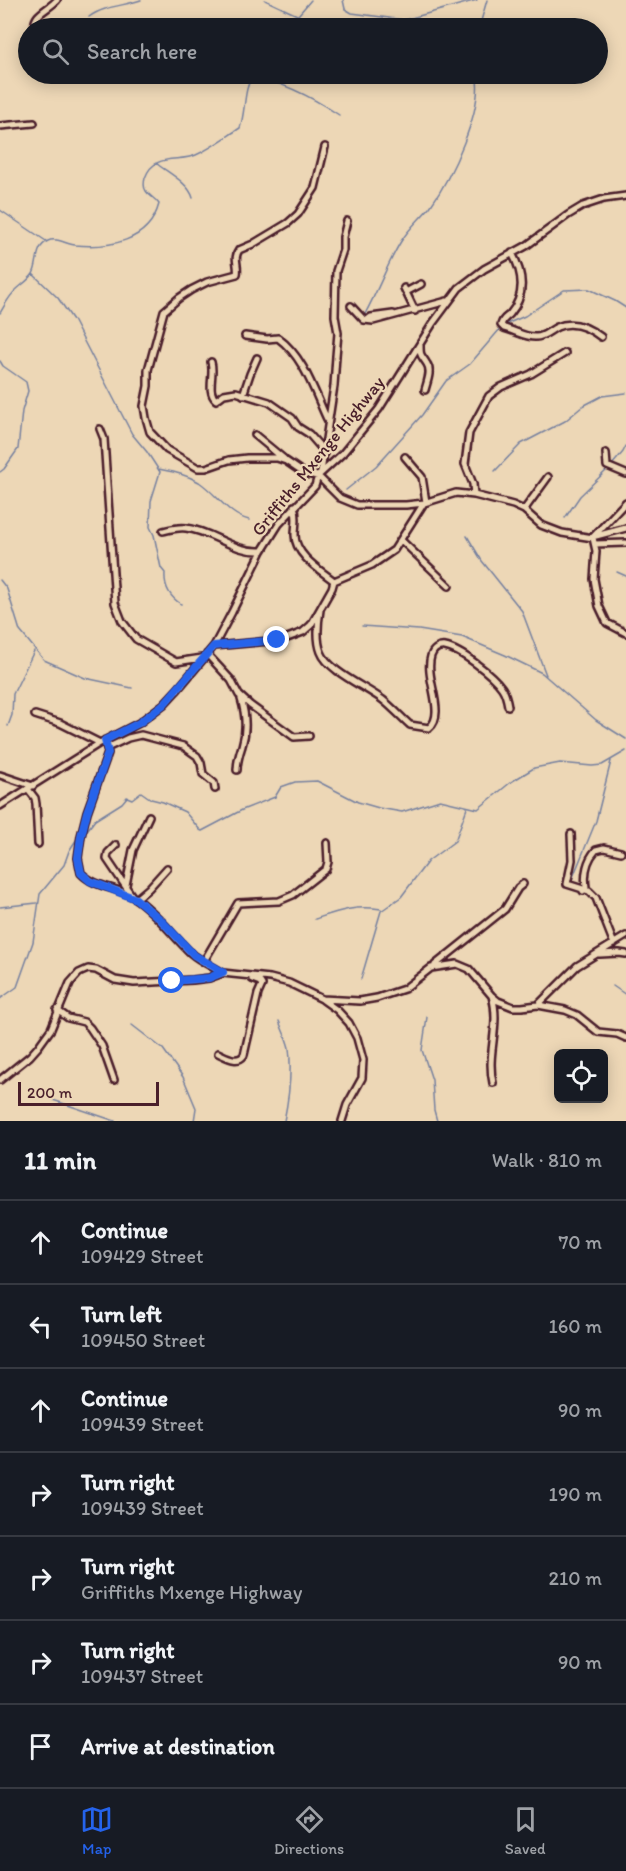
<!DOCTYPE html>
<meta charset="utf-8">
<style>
body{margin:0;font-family:Itim,sans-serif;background:#242831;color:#f1f3f6}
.controls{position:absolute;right:18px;bottom:18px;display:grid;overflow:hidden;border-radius:9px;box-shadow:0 3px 15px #0003}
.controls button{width:54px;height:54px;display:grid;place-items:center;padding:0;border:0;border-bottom:2px solid #363941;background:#171b24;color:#f1f3f6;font:30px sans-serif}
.scale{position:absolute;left:18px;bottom:15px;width:141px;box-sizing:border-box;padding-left:6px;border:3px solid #4a1f2b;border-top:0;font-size:16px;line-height:21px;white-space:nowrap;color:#4a1f2b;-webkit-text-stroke:4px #edd7b6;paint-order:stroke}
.stop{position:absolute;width:18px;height:18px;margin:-14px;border:4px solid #2563eb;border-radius:50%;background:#fff}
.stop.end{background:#2563eb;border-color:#fff;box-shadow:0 2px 6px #0008}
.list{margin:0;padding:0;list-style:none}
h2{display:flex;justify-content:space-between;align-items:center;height:78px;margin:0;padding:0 24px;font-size:26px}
h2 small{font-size:20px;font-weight:400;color:#9ea1a6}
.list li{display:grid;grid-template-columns:39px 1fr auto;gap:18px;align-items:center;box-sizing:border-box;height:84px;padding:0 24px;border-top:2px solid #363941}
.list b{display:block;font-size:22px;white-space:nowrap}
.list p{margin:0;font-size:20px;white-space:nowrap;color:#9ea1a6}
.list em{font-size:20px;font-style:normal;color:#9ea1a6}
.icon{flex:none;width:33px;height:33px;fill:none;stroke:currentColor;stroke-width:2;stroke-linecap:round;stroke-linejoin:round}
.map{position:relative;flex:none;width:626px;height:1121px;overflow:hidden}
.search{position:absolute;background:#171b24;box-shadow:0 3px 15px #0003;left:18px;right:18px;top:18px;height:66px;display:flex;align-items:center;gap:15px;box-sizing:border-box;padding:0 21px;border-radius:33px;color:#9ea1a6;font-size:22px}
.sheet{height:666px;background:#171b24}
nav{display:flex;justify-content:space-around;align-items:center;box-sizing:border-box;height:84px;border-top:2px solid #363941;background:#171b24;font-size:16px;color:#9ea1a6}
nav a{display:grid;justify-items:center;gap:3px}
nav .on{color:#2563eb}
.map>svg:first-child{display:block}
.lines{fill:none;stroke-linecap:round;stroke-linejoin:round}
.stream{stroke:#76809f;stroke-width:1.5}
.minor-casing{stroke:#4a1f2b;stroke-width:10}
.minor{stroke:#edd7b6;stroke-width:5}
.route{stroke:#2563eb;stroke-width:8}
.labels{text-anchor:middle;stroke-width:4.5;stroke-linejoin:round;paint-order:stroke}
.street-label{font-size:18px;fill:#4a1f2b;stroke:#edd7b6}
</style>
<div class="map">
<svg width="626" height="1121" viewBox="0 0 626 1121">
<rect width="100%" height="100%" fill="#edd7b6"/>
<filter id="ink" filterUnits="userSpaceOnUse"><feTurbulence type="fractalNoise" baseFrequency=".0167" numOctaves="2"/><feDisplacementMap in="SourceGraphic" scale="12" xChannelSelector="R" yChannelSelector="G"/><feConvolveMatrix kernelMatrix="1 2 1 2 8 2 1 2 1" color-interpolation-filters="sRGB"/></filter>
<g filter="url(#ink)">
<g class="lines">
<path class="stream" d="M265 0 297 15
M343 0 345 9 352 13 404 20 477 0
M89 17C103 6 124 6 141 0
M287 28 311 0
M479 28 487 0
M251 76C283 82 312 97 339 115
M156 163C168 173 189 183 193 198
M0 210 46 241
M33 274 58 298 73 320 132 434 147 452 160 472 151 501 150 527 154 535 161 568 165 573C164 587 170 597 181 604
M0 313C5 305 9 296 16 290 21 285 29 280 33 274 39 263 34 248 48 241 56 237 66 244 75 245 109 248 149 242 159 204 155 198 149 196 146 191 143 187 144 182 145 178 154 152 178 163 196 155 211 148 226 137 240 128 246 110 243 90 253 74
M365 314C378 290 387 265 400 243 408 229 420 219 430 207 450 179 485 108 476 74
M504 325 525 316 564 290 589 289 615 301 626 308
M0 361 3 366 26 382 28 391 22 411 18 449 4 469 0 472
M611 466 623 452 626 446
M158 469C173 472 186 474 199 482 217 494 228 515 249 520
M495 471 521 444 565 421 583 406 602 396 626 393
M346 490 376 466 422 415 446 381 470 364 500 329
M565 518 580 496 608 469
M467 536 482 561 522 611 546 675
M617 572 626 576
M0 580 7 589 20 631 44 660 85 678 132 688
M362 626 419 630 462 637 505 655 542 673 596 720 626 739
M8 726 12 715 13 694 34 651
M85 833 95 820 122 803 127 797 132 799 141 792 151 799 163 802 185 812 200 830 202 831 242 810 275 797 281 787 295 782 317 781 358 802 379 808 402 812 440 800 478 809 511 782 534 768 560 763 592 766 602 765 626 751
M571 882 596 821 611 761
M0 907 37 903
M315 919C339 911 355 905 381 909
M361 979 381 911 401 897 428 861 455 841 467 808
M613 986 626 995
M0 999 17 987 33 942 40 894 64 865 69 851 78 837
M427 1017 422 1050 432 1080 434 1110 437 1121
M279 1021C282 1029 287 1039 289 1048 292 1072 289 1097 284 1121
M132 1025 163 1049 183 1077 196 1108 194 1121
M53 1100 115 1121"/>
<g class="minor-casing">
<path id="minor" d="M35 28C32 14 48 10 57 0
M0 126 34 123
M325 147 315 188 298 214 288 223 253 244 239 250C233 258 239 265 237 274L207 282 191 290 179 298 164 311 148 370V386L144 406 146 418 150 432 167 450 198 468H206L229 460 247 458H277L286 461 305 474 318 476 340 498 357 505H406L424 503
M512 253C523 273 526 295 510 314 506 318 503 318 501 325L504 328C513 330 527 338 536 337 544 337 549 331 557 327 573 320 588 327 601 337
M404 288 415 311
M406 292 421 284
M351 306 364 320 373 321 447 301
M367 320 371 317 393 314
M245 336 267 339 278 338C304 357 314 391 327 419
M420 345C420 357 421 354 427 364 432 371 427 382 425 390
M211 362C215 374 206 391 216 400L224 394 236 392 269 402 292 418 298 427 309 434 323 450
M243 395 250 374 257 358
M100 429 104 439 115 603 122 621 136 639 176 662 202 658
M255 435 284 459
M606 453 607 466 626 474
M405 457 422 477 426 502
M321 472 334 386 336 356 338 333 335 316 336 271 343 250V237L347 221
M474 495 473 484 465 464 469 433 489 396 501 387 531 374 565 353
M294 506C298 517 295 524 295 535 295 555 320 570 334 581
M524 510 548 477
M163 531C171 529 178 527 186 528 213 531 234 553 262 551
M596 536 626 528
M592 538 626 502
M401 540 449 586
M595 544 626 543
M320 610C318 622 316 639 321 652 328 671 366 687 383 700 393 708 401 717 410 725L429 728C447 714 424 678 431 656 433 650 438 646 445 647 461 650 493 675 502 688 506 694 507 700 508 706
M214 646 282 640 303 632 311 625 332 588 334 581 372 565 394 550 424 503 456 493 474 495 513 505 524 510 541 525 562 533 593 538 596 551 594 579 599 606 607 623 626 633
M207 654 231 680 239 695 250 705 294 737 309 736
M35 715 60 723 100 743
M105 740 108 753 87 812 81 836 78 858 81 873C95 888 118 887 135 898 157 913 172 935 191 953 200 961 212 966 223 973
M107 748 128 738 141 735 183 746 197 756 201 763 203 774 214 783 215 789
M237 770C237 761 239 755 242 746 247 730 246 715 241 699
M0 775 33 786
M28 789 35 798 36 804 38 844
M0 806 100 743 139 723 164 704 178 689 214 646 232 612 262 551 279 524 315 486 318 476 343 453 379 409 433 323 459 288 484 269 526 246 568 215 583 206 604 199 626 196
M571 834 572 860 567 884 589 891 596 898 614 944
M116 845 108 853 107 859 132 896
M126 885 133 850 149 816
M583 891 586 887C584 874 587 860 596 850L604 848 621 852
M136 899 149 888 167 868
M600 954 619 953 626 954
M204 961 238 903 279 901 293 895 326 869 328 862 327 843
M435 965 505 909 518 888 523 884
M492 996C501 1026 486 1053 493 1083
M323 1000 337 1010 349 1023 357 1038 363 1060 362 1078 347 1105 342 1121
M538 1005 565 1010 577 1015 598 1032 617 1034 626 1038
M57 1010 68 1018 84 1022 90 1028 102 1046 114 1080
M218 1053C227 1057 238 1064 244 1055L258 994 262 985 260 982 252 979
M0 1080 30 1056 38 1047 51 1029 70 983 79 973 88 969 96 970 115 980 134 983 193 980 209 978 223 973 232 974 270 978 289 983 322 999 360 1001 377 998 404 989 431 968 457 964 469 969 492 996 498 1001 513 1007H522L538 1005 577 966 626 936"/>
</g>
<use href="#minor" class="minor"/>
</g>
</g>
<g class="lines" filter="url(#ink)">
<path class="route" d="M172 981 209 978 223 972 194 955 160 919 136 899 90 881 81 873 78 858 81 836 87 812 108 753 105 740 139 723 164 704 214 646 277 640"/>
</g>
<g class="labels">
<g class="street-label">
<text transform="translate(318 456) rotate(-51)" y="6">Griffiths Mxenge Highway</text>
</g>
</g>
</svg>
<div class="controls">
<button><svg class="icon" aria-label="locate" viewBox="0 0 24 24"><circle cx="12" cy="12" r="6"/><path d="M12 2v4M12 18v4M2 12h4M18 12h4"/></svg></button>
</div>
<div class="scale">200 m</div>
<div class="stop" style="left:172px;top:981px"></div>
<div class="stop end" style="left:277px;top:640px"></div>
<div class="search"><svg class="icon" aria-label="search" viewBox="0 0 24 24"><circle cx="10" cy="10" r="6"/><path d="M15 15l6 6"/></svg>Search here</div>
</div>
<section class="sheet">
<h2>11 min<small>Walk · 810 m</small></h2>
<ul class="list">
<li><svg class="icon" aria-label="ahead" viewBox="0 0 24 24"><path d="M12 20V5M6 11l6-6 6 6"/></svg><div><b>Continue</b><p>109429 Street</p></div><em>70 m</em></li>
<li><svg class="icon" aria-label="left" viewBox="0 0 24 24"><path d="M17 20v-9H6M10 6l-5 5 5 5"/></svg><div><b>Turn left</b><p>109450 Street</p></div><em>160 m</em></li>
<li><svg class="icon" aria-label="ahead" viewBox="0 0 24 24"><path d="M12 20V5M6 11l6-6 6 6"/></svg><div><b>Continue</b><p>109439 Street</p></div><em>90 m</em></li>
<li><svg class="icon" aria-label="right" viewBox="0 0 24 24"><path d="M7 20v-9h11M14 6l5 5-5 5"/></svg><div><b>Turn right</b><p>109439 Street</p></div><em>190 m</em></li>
<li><svg class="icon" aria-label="right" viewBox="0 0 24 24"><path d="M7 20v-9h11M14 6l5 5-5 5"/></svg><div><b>Turn right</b><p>Griffiths Mxenge Highway</p></div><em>210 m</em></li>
<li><svg class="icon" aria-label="right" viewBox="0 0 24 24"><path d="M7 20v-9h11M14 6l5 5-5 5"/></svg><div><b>Turn right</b><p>109437 Street</p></div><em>90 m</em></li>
<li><svg class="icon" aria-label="arrive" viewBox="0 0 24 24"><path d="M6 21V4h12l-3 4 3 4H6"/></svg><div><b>Arrive at destination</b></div></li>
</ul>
</section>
<nav>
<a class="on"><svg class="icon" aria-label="map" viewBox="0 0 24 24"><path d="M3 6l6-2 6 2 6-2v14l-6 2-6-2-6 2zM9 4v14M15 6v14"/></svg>Map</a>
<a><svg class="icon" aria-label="directions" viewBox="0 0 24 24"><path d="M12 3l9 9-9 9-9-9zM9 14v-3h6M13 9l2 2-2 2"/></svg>Directions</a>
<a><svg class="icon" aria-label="saved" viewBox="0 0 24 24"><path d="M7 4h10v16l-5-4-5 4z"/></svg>Saved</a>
</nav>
